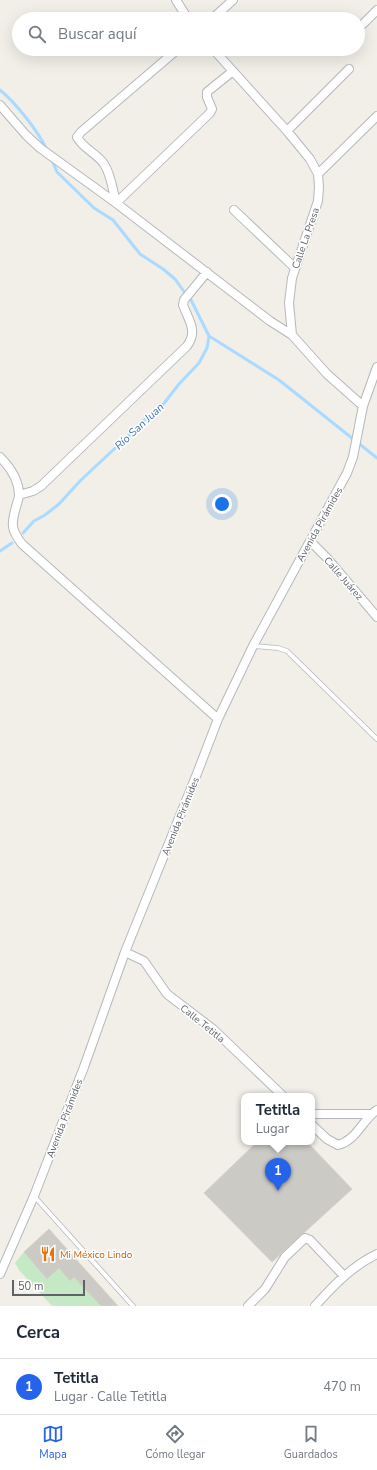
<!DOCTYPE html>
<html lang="es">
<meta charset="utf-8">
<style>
body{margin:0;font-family:"Nunito Sans",sans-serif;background:#f2f2f3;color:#1f2937}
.scale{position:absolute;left:12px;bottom:10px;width:73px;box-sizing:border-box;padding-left:4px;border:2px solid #5f6368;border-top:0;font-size:11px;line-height:14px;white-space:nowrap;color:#5f6368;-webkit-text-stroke:3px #fff;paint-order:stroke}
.you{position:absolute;left:222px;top:504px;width:14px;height:14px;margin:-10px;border:3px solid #fff;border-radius:50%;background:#1a73e8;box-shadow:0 0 0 6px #1a73e833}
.badge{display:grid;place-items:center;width:26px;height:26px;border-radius:50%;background:#2563eb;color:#fff;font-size:13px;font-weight:700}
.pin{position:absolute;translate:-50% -33px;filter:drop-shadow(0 1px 2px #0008)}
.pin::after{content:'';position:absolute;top:21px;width:14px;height:12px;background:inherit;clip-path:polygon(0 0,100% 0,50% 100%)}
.popup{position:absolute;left:241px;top:1093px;width:74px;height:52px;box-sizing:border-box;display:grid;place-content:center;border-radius:8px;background:#fff;filter:drop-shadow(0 1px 3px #0005);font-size:13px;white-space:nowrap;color:#747a83}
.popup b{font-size:15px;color:#1f2937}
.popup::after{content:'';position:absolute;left:50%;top:100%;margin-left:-8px;border:8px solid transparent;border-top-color:#fff}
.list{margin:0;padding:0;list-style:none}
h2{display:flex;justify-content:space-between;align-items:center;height:52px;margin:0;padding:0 16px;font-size:17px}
h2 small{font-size:13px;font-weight:400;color:#747a83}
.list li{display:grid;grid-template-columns:26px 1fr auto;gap:12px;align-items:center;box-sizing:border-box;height:56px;padding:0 16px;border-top:1px solid #e0e1e3}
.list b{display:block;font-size:15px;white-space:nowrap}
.list p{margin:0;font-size:13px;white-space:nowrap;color:#747a83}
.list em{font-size:13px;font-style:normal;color:#747a83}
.icon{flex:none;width:22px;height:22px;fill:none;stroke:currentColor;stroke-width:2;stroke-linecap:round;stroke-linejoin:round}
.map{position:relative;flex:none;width:377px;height:1306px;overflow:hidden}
.search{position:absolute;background:#fff;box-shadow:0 4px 16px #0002;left:12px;right:12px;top:12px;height:44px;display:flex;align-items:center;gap:10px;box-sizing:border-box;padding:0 14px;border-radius:22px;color:#747a83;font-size:15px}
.sheet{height:108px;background:#fff}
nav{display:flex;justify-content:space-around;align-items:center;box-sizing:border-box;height:56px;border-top:1px solid #e0e1e3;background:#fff;font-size:11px;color:#747a83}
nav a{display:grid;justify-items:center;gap:2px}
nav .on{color:#2563eb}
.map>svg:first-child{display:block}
.green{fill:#c5e8c5}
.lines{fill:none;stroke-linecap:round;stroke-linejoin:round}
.stream{stroke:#aadaff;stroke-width:3}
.building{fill:#cccac5;stroke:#d6d1c6}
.service-casing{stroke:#b5b8bc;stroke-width:5.5}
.minor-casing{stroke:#b5b8bc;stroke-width:10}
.service{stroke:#fff;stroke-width:4}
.minor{stroke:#fff;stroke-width:8}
.labels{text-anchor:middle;stroke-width:3;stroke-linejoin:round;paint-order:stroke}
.street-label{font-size:10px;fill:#5f6368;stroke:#fff}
.food-label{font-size:10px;fill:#c56008;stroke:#fff;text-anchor:start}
.water-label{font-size:11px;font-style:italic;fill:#4174aa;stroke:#fff}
</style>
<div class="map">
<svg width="377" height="1306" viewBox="0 0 377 1306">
<rect width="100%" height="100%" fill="#f1efe8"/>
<path class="green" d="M24 1252 47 1278 59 1268 70 1281 74 1277 101 1306H52L19 1270 15 1263Z"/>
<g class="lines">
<path class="stream" d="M0 90C16 103 38 131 47 150
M52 160 57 172 94 208 113 220 140 254 163 269 175 279 185 293
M209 336 279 380 377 458
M23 533 34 521 45 515 59 504 81 480 127 437 134 432 143 421 158 411 179 384 199 363 207 348 209 336 190 298
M0 551 12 543"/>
</g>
<path class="building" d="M257 1142H307L352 1189 272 1262 204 1193Z
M49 1229 73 1256 118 1306H101L74 1277 70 1281 59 1268 47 1279 24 1252Z"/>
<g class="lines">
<g class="service-casing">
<path id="service" d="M253 646 278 648 287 651 377 739
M34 1196 133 1306"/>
</g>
<g class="minor-casing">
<path id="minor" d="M176 0 188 19
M212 19 233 0
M363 24 377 10
M213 49 287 131 310 159 318 174 319 187 318 201 292 278 289 303 292 335 327 374 363 406
M0 105 26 135 40 148 116 203 270 321 292 335
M287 131 349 69
M318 174 377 116
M116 203C113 191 111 174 104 164 97 153 83 149 77 137L81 132 178 49
M116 203 210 113 212 109 207 97V92L233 71
M234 210 295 268
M0 457C10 467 19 479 19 495 19 498 17 503 16 507 11 524 11 530 22 544L218 719
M19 495 33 491 41 486 187 346C198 331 189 321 183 305L184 300 207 272
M310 541 327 558 377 617
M125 952 144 961 167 994 213 1029 283 1096
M312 1114H371
M312 1125 327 1139 338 1145C357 1140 362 1120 377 1110
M0 1274 34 1196 84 1067 125 952 198 771 218 719 253 646 347 473 353 457 363 406 377 367
M248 1306 265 1289 285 1257 305 1238 310 1240 344 1276
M315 1306C333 1286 352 1266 377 1254"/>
</g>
<use href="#service" class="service"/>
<use href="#minor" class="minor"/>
</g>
<defs>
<g id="restaurant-bare" transform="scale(1.2)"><path d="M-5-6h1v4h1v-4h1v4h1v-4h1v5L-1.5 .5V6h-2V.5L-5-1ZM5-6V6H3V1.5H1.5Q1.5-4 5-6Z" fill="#e8710a" stroke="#fff" stroke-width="2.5" paint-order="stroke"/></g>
</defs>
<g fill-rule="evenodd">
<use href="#restaurant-bare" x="48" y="1254"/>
</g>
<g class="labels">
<g class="street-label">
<text transform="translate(305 238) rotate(-71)" y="4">Calle La Presa</text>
<text transform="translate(319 524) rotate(-61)" y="4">Avenida Pirámides</text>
<text transform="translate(344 578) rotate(49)" y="4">Calle Juárez</text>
<text transform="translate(180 816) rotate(-68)" y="4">Avenida Pirámides</text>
<text transform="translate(203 1023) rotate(39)" y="4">Calle Tetitla</text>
<text transform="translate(64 1118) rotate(-69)" y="4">Avenida Pirámides</text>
</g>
<g class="food-label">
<text x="60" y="1258">Mi México Lindo</text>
</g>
<g class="water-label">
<text transform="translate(139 426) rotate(-43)" y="4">Río San Juan</text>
</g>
</g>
</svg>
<div class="scale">50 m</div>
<div class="you"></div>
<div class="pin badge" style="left:278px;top:1191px">1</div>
<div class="popup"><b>Tetitla</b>Lugar</div>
<div class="search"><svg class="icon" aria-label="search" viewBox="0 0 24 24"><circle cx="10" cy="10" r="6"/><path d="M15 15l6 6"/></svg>Buscar aquí</div>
</div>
<section class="sheet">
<h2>Cerca<small></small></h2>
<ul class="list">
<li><span class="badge">1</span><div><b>Tetitla</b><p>Lugar · Calle Tetitla</p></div><em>470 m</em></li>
</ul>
</section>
<nav>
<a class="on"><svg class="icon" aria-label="map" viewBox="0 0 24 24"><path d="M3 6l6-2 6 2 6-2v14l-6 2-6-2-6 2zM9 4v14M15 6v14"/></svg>Mapa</a>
<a><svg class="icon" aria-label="directions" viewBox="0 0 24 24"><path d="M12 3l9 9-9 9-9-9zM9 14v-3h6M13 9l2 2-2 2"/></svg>Cómo llegar</a>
<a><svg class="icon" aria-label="saved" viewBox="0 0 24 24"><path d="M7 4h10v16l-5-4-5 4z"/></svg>Guardados</a>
</nav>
